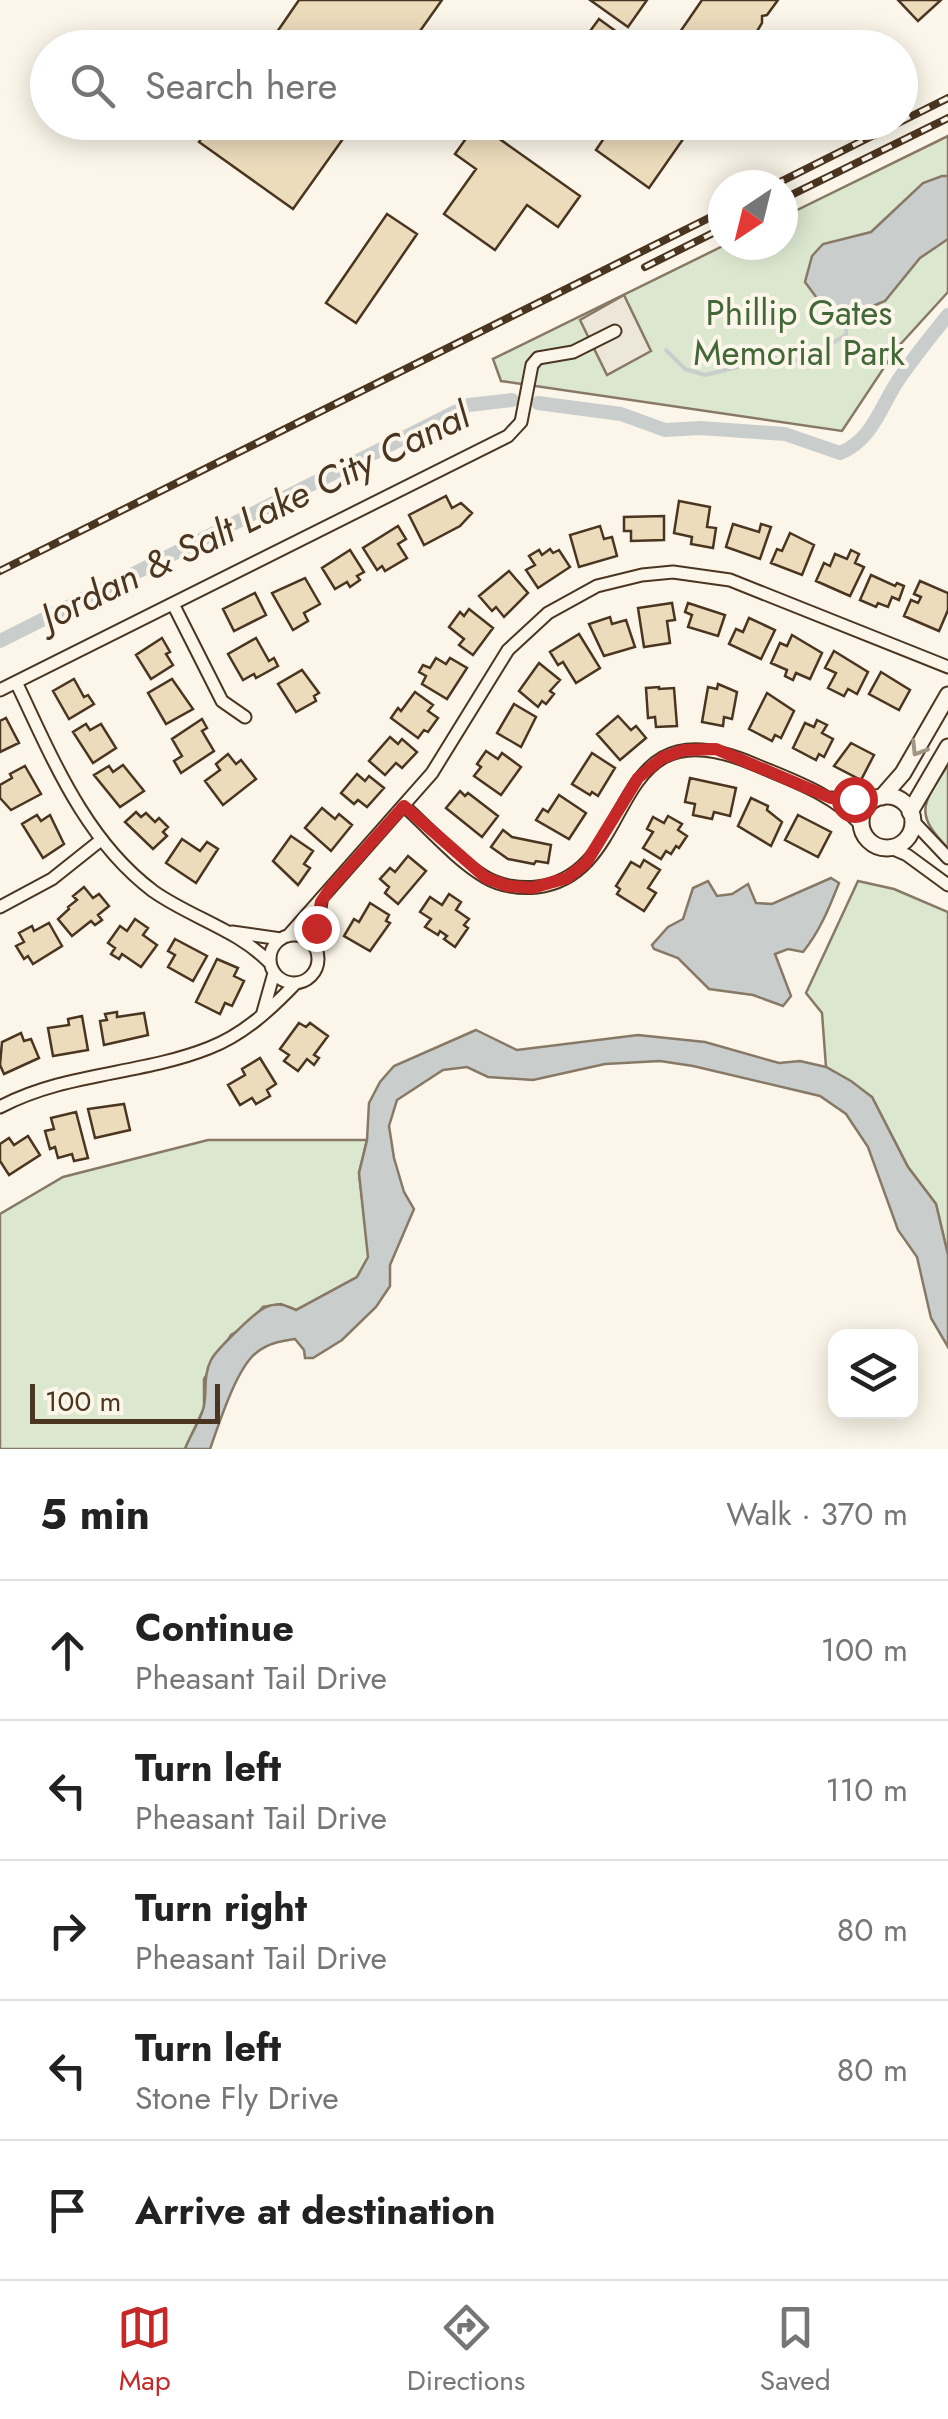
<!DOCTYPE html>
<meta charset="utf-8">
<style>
body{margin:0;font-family:Jost,sans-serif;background:#f2f2f2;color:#222}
.controls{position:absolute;right:30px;bottom:30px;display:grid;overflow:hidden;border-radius:20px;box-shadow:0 5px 25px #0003}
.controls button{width:90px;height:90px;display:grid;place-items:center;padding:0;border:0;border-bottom:2px solid #e0e0e0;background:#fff;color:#222;font:50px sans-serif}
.compass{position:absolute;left:708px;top:170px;width:90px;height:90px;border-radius:50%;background:#fff;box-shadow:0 5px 25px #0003;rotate:215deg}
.scale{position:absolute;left:30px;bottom:25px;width:190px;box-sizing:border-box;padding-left:10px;border:5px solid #4a3520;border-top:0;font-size:28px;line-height:35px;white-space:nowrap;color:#4a3520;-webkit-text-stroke:8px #fbf6e9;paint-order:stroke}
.stop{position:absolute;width:30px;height:30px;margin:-22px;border:8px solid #c62828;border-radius:50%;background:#fff}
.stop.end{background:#c62828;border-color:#fff;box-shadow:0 2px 10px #0008}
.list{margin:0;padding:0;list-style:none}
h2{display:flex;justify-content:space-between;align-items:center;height:130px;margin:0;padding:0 40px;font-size:42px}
h2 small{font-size:32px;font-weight:400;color:#767676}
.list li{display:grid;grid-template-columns:65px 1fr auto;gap:30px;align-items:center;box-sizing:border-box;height:140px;padding:0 40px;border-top:2px solid #e0e0e0}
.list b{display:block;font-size:38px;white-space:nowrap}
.list p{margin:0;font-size:32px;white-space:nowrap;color:#767676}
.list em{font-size:32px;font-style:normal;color:#767676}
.icon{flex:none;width:55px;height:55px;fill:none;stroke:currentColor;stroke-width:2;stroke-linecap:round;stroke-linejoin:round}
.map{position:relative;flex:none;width:948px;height:1449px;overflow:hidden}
.search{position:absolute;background:#fff;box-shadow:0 5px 25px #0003;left:30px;right:30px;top:30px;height:110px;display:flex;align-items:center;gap:25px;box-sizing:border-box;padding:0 35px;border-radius:55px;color:#767676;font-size:38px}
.sheet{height:830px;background:#fff}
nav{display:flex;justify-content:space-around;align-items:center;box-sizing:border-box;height:140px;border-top:2px solid #e0e0e0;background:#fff;font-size:28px;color:#767676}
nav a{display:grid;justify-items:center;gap:5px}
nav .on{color:#c62828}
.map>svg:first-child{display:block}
.green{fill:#dce7d0;stroke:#887966;stroke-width:2.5}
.parking{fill:#ede7d9;stroke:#887966;stroke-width:2.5}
.water{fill:#c9cecd;stroke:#887966;stroke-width:2.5}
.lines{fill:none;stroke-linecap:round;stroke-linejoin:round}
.stream{stroke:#c9cecd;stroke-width:4}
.canal{stroke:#c9cecd;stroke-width:14}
.building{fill:#ecdcbc;stroke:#4a3520;stroke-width:2.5}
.street-casing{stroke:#4a3520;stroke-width:15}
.secondary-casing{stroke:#4a3520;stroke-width:19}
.street{stroke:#fbf6e9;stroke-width:11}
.secondary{stroke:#fbf6e9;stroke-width:15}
.rail-casing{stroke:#4a3520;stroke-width:8}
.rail{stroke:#fbf6e9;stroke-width:4;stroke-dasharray:11;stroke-linecap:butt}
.oneway{stroke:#a29684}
.route{stroke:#c62828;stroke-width:12}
.labels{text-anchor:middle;stroke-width:8;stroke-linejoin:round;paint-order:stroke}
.park-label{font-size:35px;fill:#436837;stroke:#fbf6e9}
.water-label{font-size:38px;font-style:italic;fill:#4a3520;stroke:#fbf6e9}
</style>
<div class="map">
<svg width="948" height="1449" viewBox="0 0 948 1449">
<rect width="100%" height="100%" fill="#fbf6e9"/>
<path class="green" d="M948 136V292L897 348 842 431 501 381 493 359 725 245H783V217Z
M948 765V848C913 813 923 803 948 765Z
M858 881 894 889 948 912V1255L936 1204 908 1167 872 1097 826 1067 822 1013 806 993Z
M208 1140H367L359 1173 369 1256 357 1277 296 1310 281 1304 263 1307 247 1326 231 1335 204 1379V1408L185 1449H0V1214L63 1177Z"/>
<path class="parking" d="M624 295 651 351 607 375 580 320Z"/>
<path class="water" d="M942 176H948V239L920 258 885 301 847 317 822 305 805 282 812 256 823 244 871 232 923 183Z
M831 878 839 883C829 908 820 931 803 952L788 949 775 954 791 996 783 1006 753 995 709 989 678 958 654 949 652 945 668 927 683 919 693 888 708 881 717 896 732 894 748 884 756 903 772 904Z
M476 1030 517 1050 638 1035 705 1042 779 1063 800 1061 826 1067 851 1081 872 1097 908 1167 936 1204 948 1255V1347L931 1318 917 1257 898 1230 868 1147 846 1114 820 1096 693 1066 660 1061 605 1064 533 1080 488 1077 467 1067 443 1070 397 1100 389 1126 394 1158 404 1192 414 1209 390 1265V1286L376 1307 342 1340 313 1358H305L304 1350 295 1339C281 1341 268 1343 256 1353 236 1369 219 1424 210 1449H185C190 1435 201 1420 204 1406 207 1390 203 1376 211 1360 216 1350 256 1311 266 1307 278 1302 285 1305 296 1310L357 1277 368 1257 359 1173 367 1140 369 1103 380 1082 394 1066Z"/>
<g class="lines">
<path class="stream" d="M666 350 685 369 705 375 775 358 802 361 846 335 847 317"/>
<path class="canal" d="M538 403 621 414 665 430 700 428 785 434 840 453C873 440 881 405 899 379 914 357 931 336 948 315
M0 641 469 405 512 400"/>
</g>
<path class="building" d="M299 0H442L408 48H266Z
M590 0H647L628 27Z
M702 0H778L767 15 762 16V23L756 33H750V41L745 48H669Z
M898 0H941L918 21Z
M599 19 621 35 617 48H590L579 40 583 36 585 38Z
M212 122H355L293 209 199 142Z
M615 122H695L649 188 596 150Z
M477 123 580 196 558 227 527 205 495 250 444 214 476 169 455 154Z
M387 214 417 234 356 323 326 303Z
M446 496 452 508 461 503 472 513 460 526 424 545 409 515Z
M679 501 710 507 707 527 716 528 713 548 691 544 692 537 674 533Z
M664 516V540L631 541V531H624V517Z
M733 524 759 532 761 524 771 527 760 559 726 547Z
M398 526 406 539 398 544 407 558 385 571 382 566 377 570 363 548Z
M600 526 604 539 612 537 617 556 579 567 570 535Z
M790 533 814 545 802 575 771 563 777 549 782 551Z
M550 549 553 553 559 550 570 567 538 588 526 570 535 565 529 556 539 550 542 555Z
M350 550 364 572 357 576 360 580 350 587 347 582 335 589 322 568Z
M851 550 859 554 855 563 864 567 850 596 816 581 824 563 830 566 835 554 847 559Z
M509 571 528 593 504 617 496 607 492 611 479 596Z
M871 575 895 586 897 583 904 586 899 600 892 597 888 607 878 603 876 607 860 600Z
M305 578 320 604 304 613 308 621 293 630 272 593Z
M920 581 948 593V610L939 631 904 616 911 600 918 603 921 597 914 594Z
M255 593 266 615 234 631 223 609Z
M672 603 675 620 667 621 670 643 644 647 638 608Z
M688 603 725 615 718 636 688 627 692 615 685 612Z
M469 609 493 628 473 655 459 645 464 639 449 627 460 612 464 616Z
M610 617 612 624 626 620 635 647 604 656 589 624Z
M749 618 775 630 761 659 729 644 736 629 743 632Z
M579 634 600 668 576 683 563 662 558 665 550 652Z
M792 635 822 653 810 679 796 673 793 680 785 676 787 670 771 663 780 643 787 646Z
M162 638 170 652 166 654 173 665 151 679 136 655Z
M256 638 269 661 274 658 278 666 256 678 254 674 243 680 228 654Z
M834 651 868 672 857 694 848 689 844 696 828 688 836 673 825 668Z
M436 658 446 664 450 658 467 668 447 699 422 684 426 676 419 672 423 665 430 668Z
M539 663 560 680 550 691 554 694 546 704 542 701 538 707 519 691Z
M302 670 319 693 314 696 316 701 296 712 278 684Z
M881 672 910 690 899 710 869 694Z
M74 679 84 697 88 695 94 704 69 719 53 691Z
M172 679 193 709 166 724 148 693Z
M718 684 737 692 732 719 724 717 723 726 702 722 708 687 717 689Z
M659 687V689L674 688 677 726 656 727 655 717 648 718 646 688Z
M415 692 433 705 428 711 438 718 428 732 424 730 418 738 391 718 398 708 401 711Z
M767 693 794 711 781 738 775 735 772 741 749 729Z
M514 704 536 717 521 747 497 733Z
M618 716 631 730 636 726 646 738 620 760 597 734Z
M6 718 19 743 0 752V721Z
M202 719 207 728 202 731 214 751 181 773 174 761 182 756 172 739Z
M817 720 827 725 822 733 833 739 824 757 819 754 816 760 793 748 805 723 814 727Z
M86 724 90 730 101 724 116 748 93 763 73 732Z
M390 737 398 744 402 739 417 752 402 768 396 763 385 775 369 761Z
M851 743 874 755 861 780 834 766Z
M486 751 498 759 502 753 521 767 501 795 474 776 481 767 477 764Z
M592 753 615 768 598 796 592 792 590 795 572 784Z
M228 754 236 764 241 760 256 779 223 805 205 781 220 770 216 764Z
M123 765 144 791 120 807 94 775 109 766 113 772Z
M25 766 41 794 11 810 0 798V785L12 778 10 774Z
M357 774 365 781 369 776 384 788 367 807 358 800 354 804 341 793Z
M690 778 736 788 730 816 714 812 712 819 693 815 695 804 685 802Z
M460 791 465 796 468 793 498 816 482 837 446 808Z
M559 795 586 813 569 839 536 820 543 809 548 812Z
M751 798 768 806 767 810 782 822 771 846 738 826Z
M322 808 335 819 339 814 352 825 331 851 305 828Z
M136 812 141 817 146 813 155 822 159 818 168 827 163 832 167 836 153 849 125 822Z
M37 815 41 821 50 815 64 844 43 858 22 824Z
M798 815 831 832 818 857 785 840Z
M668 816 682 824 678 830 687 836 679 848 676 846 671 854 666 851 661 859 643 848 653 832 647 829 653 817 664 823Z
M503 830 512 837 551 845 548 863 536 861 534 864 508 859 491 847Z
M291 836 313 851 304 864 310 868 298 885 273 861Z
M182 839 200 851 207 842 218 849 196 883 166 863Z
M408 856 426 871 398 904 385 893 389 887 380 879 390 868 395 872Z
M644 860 660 870 648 888 656 893 644 911 617 894 620 889 616 886 631 862 640 867Z
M84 887 93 898 99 894 109 906 98 915 102 920 95 925 91 921 72 936 58 919 69 909 68 907 77 900 73 896Z
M449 894 461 902 456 910 469 919 464 925 468 928 455 947 444 939 447 936 440 931 438 935 425 927 431 919 420 912 430 897 442 905Z
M370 903 389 915 386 921 390 923 370 951 344 936 354 919 359 922Z
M135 919 148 928 143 935 157 945 141 967 122 954 119 959 111 954 115 948 108 943 120 926 127 931Z
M49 923 62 946 33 964 28 956 24 959 16 946 24 942 19 933 32 926 34 931Z
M175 939 207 956 193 981 168 967 175 955 168 951Z
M217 959 238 968 234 976 244 981 232 1006 225 1003 220 1014 196 1002Z
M117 1012V1017L144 1013 148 1035 104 1045 100 1021 107 1020 105 1014Z
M82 1016 88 1050 53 1056 48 1028 69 1025 68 1019Z
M299 1023 306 1027 310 1023 328 1036 314 1055 319 1058 314 1065 307 1059 298 1071 284 1061 289 1055 280 1049Z
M21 1033 24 1041 31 1039 39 1058 4 1074 0 1065 2 1042Z
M260 1058 276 1084 267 1090 270 1096 256 1104 252 1098 240 1105 228 1085 245 1075 242 1069Z
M124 1104 130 1130 95 1138 88 1109Z
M76 1112 88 1158 74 1161 72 1154 58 1158 55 1147 50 1149 45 1131 54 1129 51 1118Z
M28 1136 40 1155 9 1175 0 1161V1144L9 1138 14 1145Z"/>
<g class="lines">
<g class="street-casing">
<path id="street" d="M173 604 222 701 245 717
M16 682C52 757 84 839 153 891 191 918 237 929 270 963
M0 690 508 436 521 422 532 365 538 358 573 352 615 331
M831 798 872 801
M404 806C430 829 455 859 485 877 500 886 520 889 537 887 643 874 602 697 756 765 794 781 833 794 861 825
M913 821 948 858
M891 848 907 855 948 885
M0 907 52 879 101 840
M232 932 281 939
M270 959a24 24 0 1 1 48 0a24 24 0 1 1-48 0Z
M288 936 432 773 508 650 548 613 597 586 642 575 673 572 730 580 948 667
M314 946 321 902
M263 1012 274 973
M0 1107C66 1072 141 1075 209 1048 243 1035 271 1009 295 984"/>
</g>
<g class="secondary-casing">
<path id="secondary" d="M861 822a26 26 0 1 1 52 0a26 26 0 1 1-52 0Z
M882 797 903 773 948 695
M910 812 948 747"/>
</g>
<use href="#street" class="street"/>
<use href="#secondary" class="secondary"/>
<g class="rail-casing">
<path id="rail" d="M900 122 948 98
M774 185 900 122
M783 199 948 118
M645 267 723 228
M0 571 723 211"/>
</g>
<use href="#rail" class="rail"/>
</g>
<defs><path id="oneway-chevron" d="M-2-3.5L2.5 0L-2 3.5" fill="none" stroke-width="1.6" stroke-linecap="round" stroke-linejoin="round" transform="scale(2.5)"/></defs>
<use class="oneway" href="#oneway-chevron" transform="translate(918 749) rotate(122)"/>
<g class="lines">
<path class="route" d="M316 928 321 902 329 890 404 806 486 878 508 886 532 888 567 878 586 863 638 778 662 758 684 750 716 749 831 798 854 799"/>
</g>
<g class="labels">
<g class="park-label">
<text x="799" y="325">Phillip Gates<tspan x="799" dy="40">Memorial Park</tspan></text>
</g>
<g class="water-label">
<text transform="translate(255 516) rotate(-26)" y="13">Jordan &amp; Salt Lake City Canal</text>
</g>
</g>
</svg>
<div class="controls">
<button><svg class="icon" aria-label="layers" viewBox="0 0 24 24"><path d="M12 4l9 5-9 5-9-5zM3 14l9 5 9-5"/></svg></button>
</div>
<svg class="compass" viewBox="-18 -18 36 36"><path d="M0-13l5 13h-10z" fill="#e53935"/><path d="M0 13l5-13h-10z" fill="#767676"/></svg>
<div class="scale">100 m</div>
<div class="stop" style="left:854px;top:799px"></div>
<div class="stop end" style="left:316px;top:928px"></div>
<div class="search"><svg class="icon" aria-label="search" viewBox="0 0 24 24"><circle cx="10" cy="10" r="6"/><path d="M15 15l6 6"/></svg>Search here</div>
</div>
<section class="sheet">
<h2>5 min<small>Walk · 370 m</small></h2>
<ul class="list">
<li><svg class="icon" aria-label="ahead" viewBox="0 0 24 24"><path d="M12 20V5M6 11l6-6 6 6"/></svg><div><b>Continue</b><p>Pheasant Tail Drive</p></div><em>100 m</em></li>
<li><svg class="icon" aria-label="left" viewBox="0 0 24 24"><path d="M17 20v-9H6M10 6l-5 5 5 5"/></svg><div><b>Turn left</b><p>Pheasant Tail Drive</p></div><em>110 m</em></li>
<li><svg class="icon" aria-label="right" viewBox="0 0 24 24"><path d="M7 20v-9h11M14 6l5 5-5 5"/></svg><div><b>Turn right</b><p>Pheasant Tail Drive</p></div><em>80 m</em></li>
<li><svg class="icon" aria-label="left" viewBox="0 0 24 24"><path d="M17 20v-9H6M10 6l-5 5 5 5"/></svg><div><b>Turn left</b><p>Stone Fly Drive</p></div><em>80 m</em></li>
<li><svg class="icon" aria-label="arrive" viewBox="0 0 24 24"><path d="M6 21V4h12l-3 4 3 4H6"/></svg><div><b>Arrive at destination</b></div></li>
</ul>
</section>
<nav>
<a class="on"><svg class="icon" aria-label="map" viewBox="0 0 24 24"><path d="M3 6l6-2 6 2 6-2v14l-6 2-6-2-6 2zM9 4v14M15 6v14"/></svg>Map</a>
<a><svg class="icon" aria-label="directions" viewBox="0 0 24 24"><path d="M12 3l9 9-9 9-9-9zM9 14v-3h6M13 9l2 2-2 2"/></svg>Directions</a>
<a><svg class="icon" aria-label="saved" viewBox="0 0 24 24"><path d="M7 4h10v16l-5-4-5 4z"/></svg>Saved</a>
</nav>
